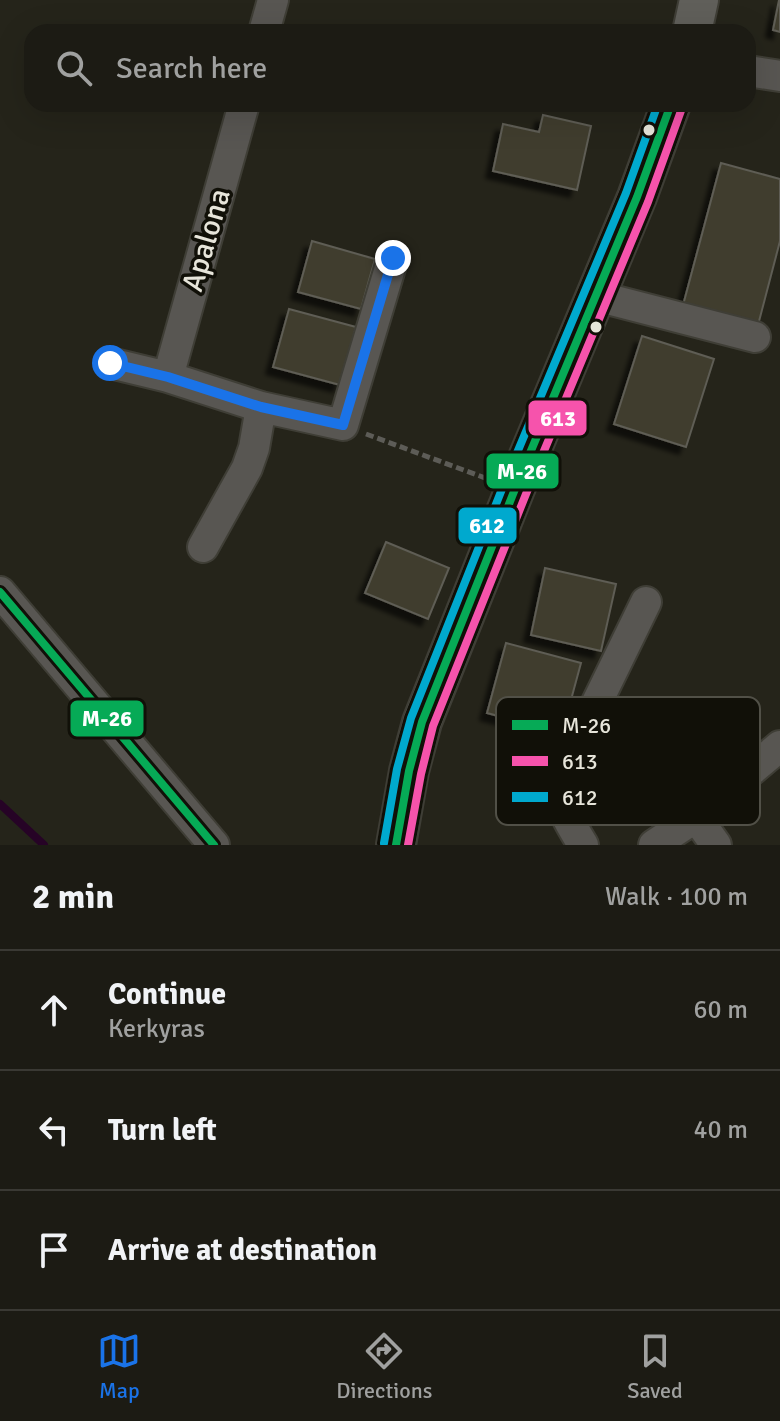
<!DOCTYPE html>
<meta charset="utf-8">
<style>
body{margin:0;font-family:Signika,sans-serif;background:#25241d;color:#f1f3f6}
.stop{position:absolute;width:24px;height:24px;margin:-18px;border:6px solid #1a73e8;border-radius:50%;background:#fff}
.stop.end{background:#1a73e8;border-color:#fff;box-shadow:0 2px 8px #0008}
.list{margin:0;padding:0;list-style:none}
h2{display:flex;justify-content:space-between;align-items:center;height:104px;margin:0;padding:0 32px;font-size:34px}
h2 small{font-size:26px;font-weight:400;color:#a0a1a0}
.list li{display:grid;grid-template-columns:52px 1fr auto;gap:24px;align-items:center;box-sizing:border-box;height:120px;padding:0 32px;border-top:2px solid #3a3934}
.list b{display:block;font-size:30px;white-space:nowrap}
.list p{margin:0;font-size:26px;white-space:nowrap;color:#a0a1a0}
.list em{font-size:26px;font-style:normal;color:#a0a1a0}
.icon{flex:none;width:44px;height:44px;fill:none;stroke:currentColor;stroke-width:2;stroke-linecap:round;stroke-linejoin:round}
.map{position:relative;flex:none;width:780px;height:845px;overflow:hidden}
.search{position:absolute;background:#1c1b14;box-shadow:0 8px 32px #0002;left:24px;right:24px;top:24px;height:88px;display:flex;align-items:center;gap:20px;box-sizing:border-box;padding:0 28px;border-radius:24px;color:#a0a1a0;font-size:30px}
.sheet{height:464px;background:#1c1b14}
nav{display:flex;justify-content:space-around;align-items:center;box-sizing:border-box;height:112px;border-top:2px solid #3a3934;background:#1c1b14;font-size:22px;color:#a0a1a0}
nav a{display:grid;justify-items:center;gap:4px}
nav .on{color:#1a73e8}
.map>svg:first-child{display:block}
.lines{fill:none;stroke-linecap:round;stroke-linejoin:round}
.stream{stroke:#260326;stroke-width:8}
.building{fill:#403e2f;stroke:#5e5d54;stroke-width:2;filter:url(#shadow)}
.minor-casing{stroke:#3f3e36;stroke-width:34}
.major-casing{stroke:#3f3e36;stroke-width:42}
.path{stroke:#5d5c57;stroke-width:5;stroke-dasharray:8 4;stroke-linecap:butt}
.minor{stroke:#585652;stroke-width:30}
.major{stroke:#605f5a;stroke-width:38}
.bus-1-casing{stroke:#111008;stroke-width:14}
.bus-2-casing{stroke:#111008;stroke-width:14}
.bus-3-casing{stroke:#111008;stroke-width:14}
.bus-1{stroke:#06aa56;stroke-width:8}
.bus-2{stroke:#f653ac;stroke-width:8}
.bus-3{stroke:#00a9ce;stroke-width:8}
.route{stroke:#1a73e8;stroke-width:10}
.bus-dot{fill:#e7e5da;stroke:#111008;stroke-width:3}
.labels{text-anchor:middle;stroke-width:7;stroke-linejoin:round;paint-order:stroke}
.street-label{font-size:30px;fill:#e7e5da;stroke:#111008}
.key{fill:#111008;stroke:#515047;stroke-width:2}
.key-label{font-size:22px;fill:#e7e5da}
.line-badge{stroke:#111008;stroke-width:3}
.badge-label{font-size:22px;text-anchor:middle;font-weight:bold;fill:#fff}
</style>
<div class="map">
<svg width="780" height="845" viewBox="0 0 780 845">
<defs>
<filter id="shadow"><feDropShadow dx="-7" dy="7" stdDeviation="2" flood-color="#0009"/></filter>
</defs>
<rect width="100%" height="100%" fill="#25241a"/>
<g class="lines">
<path class="stream" d="M0 804 44 845"/>
</g>
<path class="building" d="M779 0H780V32L773 30Z
M543 115 591 126 577 190 493 171 503 124 539 132Z
M721 163 780 179V241L757 329 682 309Z
M312 241 375 259 361 309 298 292Z
M289 309 356 327 340 385 273 367Z
M642 336 714 359 686 447 614 424Z
M386 542 449 568 428 619 365 593Z
M545 568 616 584 601 651 531 635Z
M506 643 581 663 562 733 487 713Z"/>
<g class="lines">
<g class="minor-casing">
<path id="minor" d="M264 32 273 0
M748 71 780 76
M596 296 755 337
M110 363 168 377 261 407 343 425 393 258
M168 377 244 104
M203 547 247 468 254 448 261 407
M0 592 214 845
M696 817 716 845
M583 845C564 813 554 801 567 764L646 602
M654 845 696 817 780 746"/>
</g>
<g class="major-casing">
<path id="major" d="M692 32 699 0
M396 845 409 771 422 722 515 489 637 197 671 104"/>
</g>
<path class="path" d="M366 434 488 479"/>
<use href="#minor" class="minor"/>
<use href="#major" class="major"/>
<g class="bus-1-casing">
<path id="bus-1" d="M0 592 214 845
M396 845 409 771 422 722 515 489 637 197 671 104"/>
</g>
<g class="bus-2-casing">
<path id="bus-2" d="M408 845 421 774 433 726 526 494 648 202 682 108"/>
</g>
<g class="bus-3-casing">
<path id="bus-3" d="M384 843 397 769 411 718 504 484 626 193 658 104"/>
</g>
<use href="#bus-1" class="bus-1"/>
<use href="#bus-2" class="bus-2"/>
<use href="#bus-3" class="bus-3"/>
</g>
<g class="lines">
<path class="route" d="M110 363 168 377 261 407 343 425 393 258"/>
</g>
<g class="bus-dot">
<circle cx="649" cy="130" r="7"/>
<circle cx="596" cy="327" r="7"/>
</g>
<g class="labels">
<g class="street-label">
<text transform="translate(206 240) rotate(-74)" y="10">Apalona</text>
</g>
</g>
<rect x="496" y="697" width="264" height="128" rx="12" class="key"/>
<rect x="512" y="720" width="36" height="10" fill="#06aa56"/>
<rect x="512" y="756" width="36" height="10" fill="#f653ac"/>
<rect x="512" y="792" width="36" height="10" fill="#00a9ce"/>
<g class="key-label">
<text x="562" y="733">M-26</text>
<text x="562" y="769">613</text>
<text x="562" y="805">612</text>
</g>
<g class="line-badge">
<rect x="527" y="399" width="61" height="38" rx="8" fill="#f653ac"/>
<rect x="485" y="452" width="75" height="38" rx="8" fill="#06aa56"/>
<rect x="457" y="506" width="61" height="39" rx="8" fill="#00a9ce"/>
<rect x="69" y="699" width="76" height="39" rx="8" fill="#06aa56"/>
</g>
<g class="badge-label">
<text x="558" y="426">613</text>
<text x="522" y="479">M-26</text>
<text x="487" y="533">612</text>
<text x="107" y="726">M-26</text>
</g>
</svg>
<div class="stop" style="left:110px;top:363px"></div>
<div class="stop end" style="left:393px;top:258px"></div>
<div class="search"><svg class="icon" aria-label="search" viewBox="0 0 24 24"><circle cx="10" cy="10" r="6"/><path d="M15 15l6 6"/></svg>Search here</div>
</div>
<section class="sheet">
<h2>2 min<small>Walk · 100 m</small></h2>
<ul class="list">
<li><svg class="icon" aria-label="ahead" viewBox="0 0 24 24"><path d="M12 20V5M6 11l6-6 6 6"/></svg><div><b>Continue</b><p>Kerkyras</p></div><em>60 m</em></li>
<li><svg class="icon" aria-label="left" viewBox="0 0 24 24"><path d="M17 20v-9H6M10 6l-5 5 5 5"/></svg><div><b>Turn left</b></div><em>40 m</em></li>
<li><svg class="icon" aria-label="arrive" viewBox="0 0 24 24"><path d="M6 21V4h12l-3 4 3 4H6"/></svg><div><b>Arrive at destination</b></div></li>
</ul>
</section>
<nav>
<a class="on"><svg class="icon" aria-label="map" viewBox="0 0 24 24"><path d="M3 6l6-2 6 2 6-2v14l-6 2-6-2-6 2zM9 4v14M15 6v14"/></svg>Map</a>
<a><svg class="icon" aria-label="directions" viewBox="0 0 24 24"><path d="M12 3l9 9-9 9-9-9zM9 14v-3h6M13 9l2 2-2 2"/></svg>Directions</a>
<a><svg class="icon" aria-label="saved" viewBox="0 0 24 24"><path d="M7 4h10v16l-5-4-5 4z"/></svg>Saved</a>
</nav>
